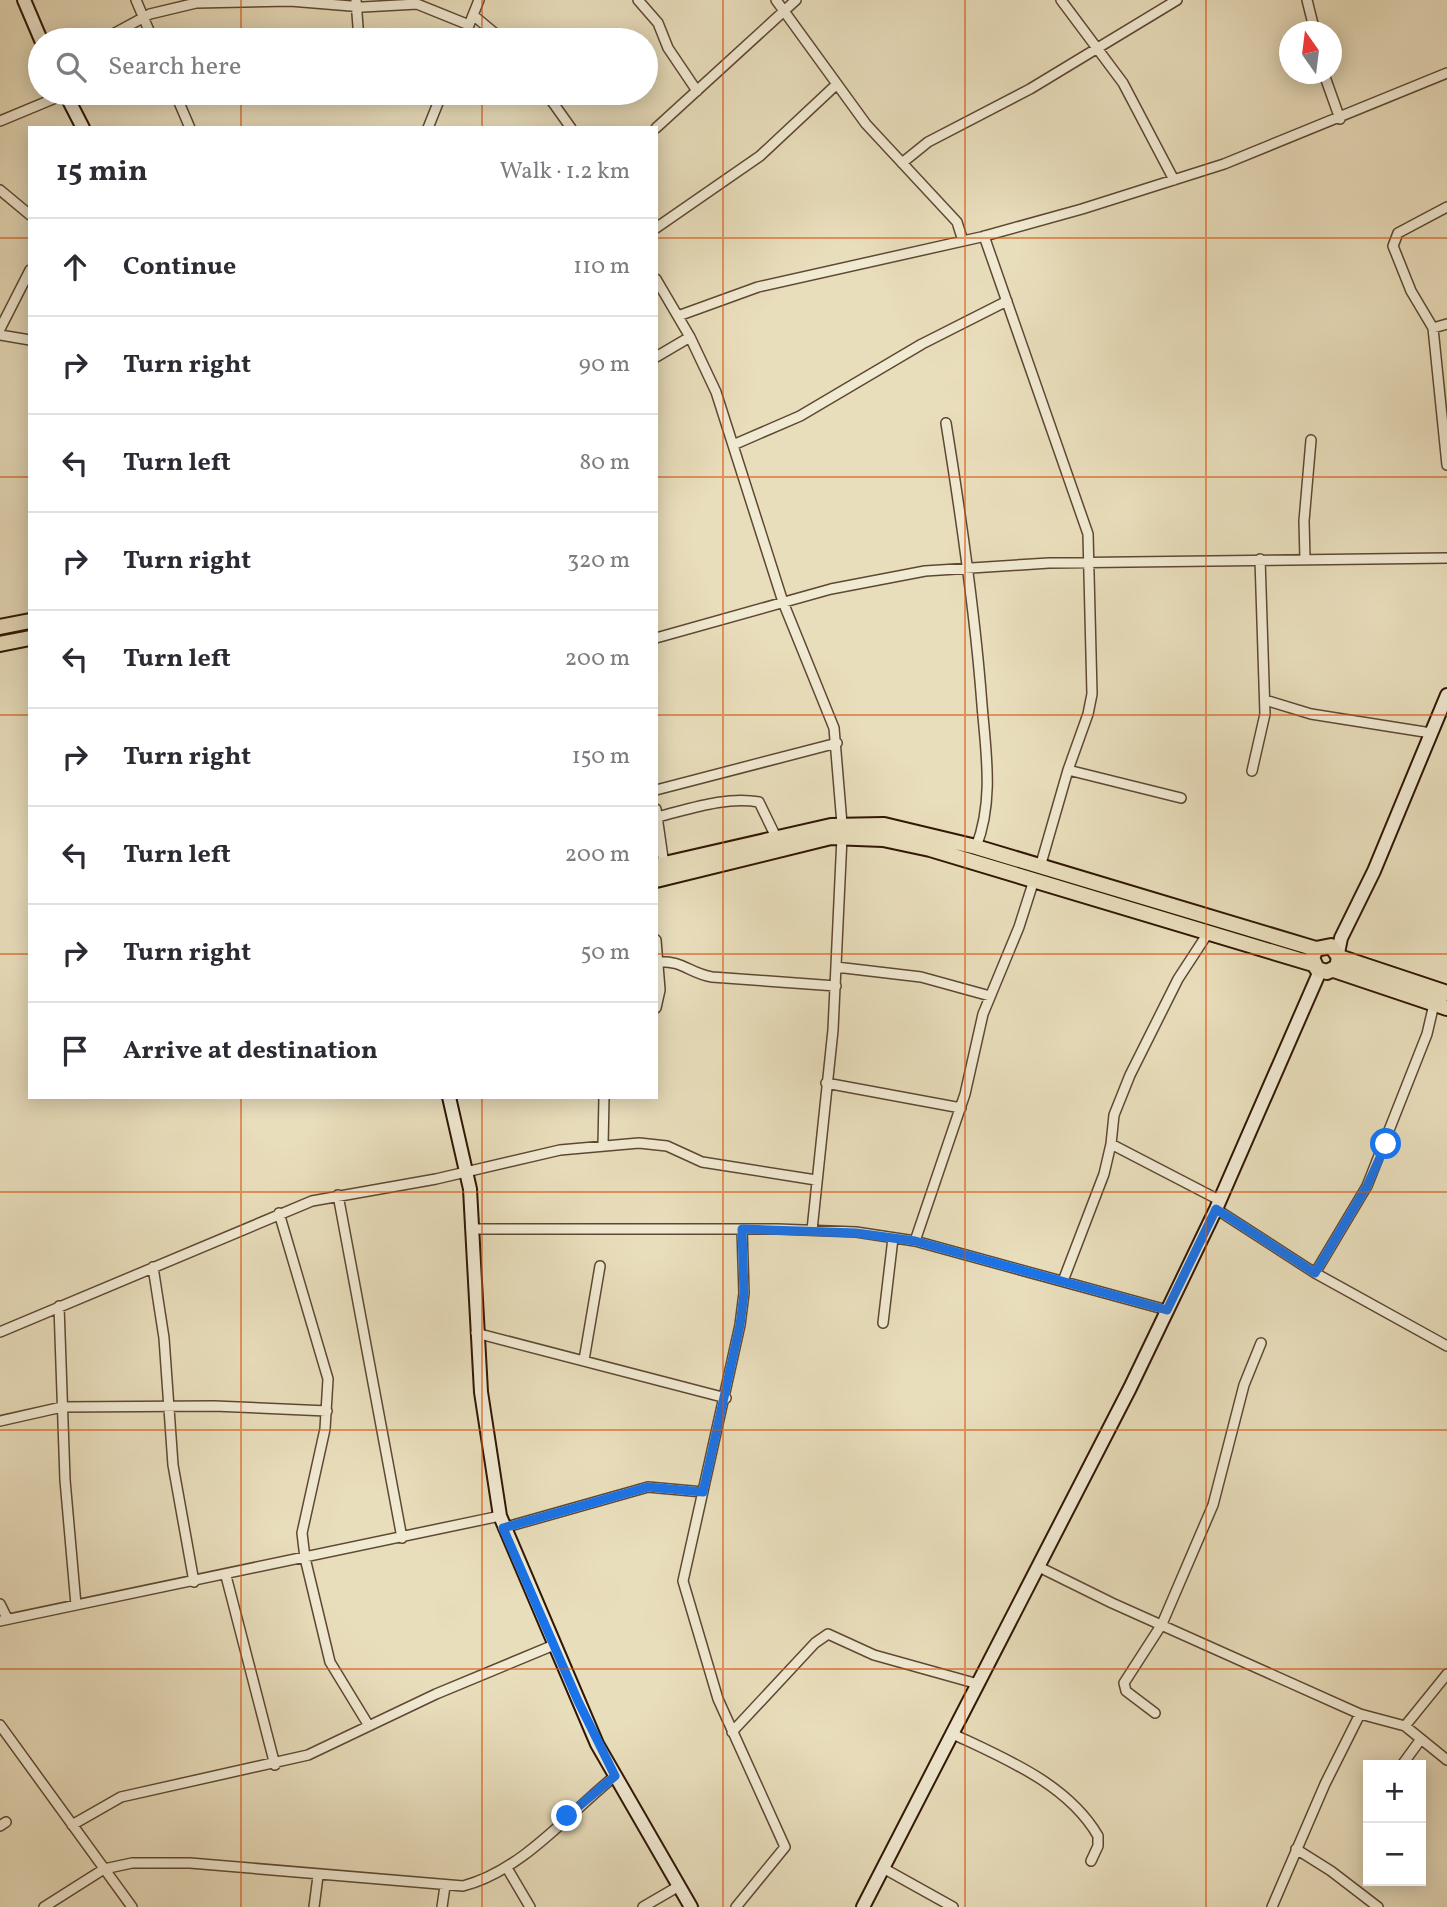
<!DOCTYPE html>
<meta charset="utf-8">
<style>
body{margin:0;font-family:Vollkorn,serif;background:#f7f7f7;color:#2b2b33}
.controls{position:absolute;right:21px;bottom:21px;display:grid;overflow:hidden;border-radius:0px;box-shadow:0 4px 18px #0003}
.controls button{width:63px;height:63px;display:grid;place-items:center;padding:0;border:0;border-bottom:2px solid #e1e1e2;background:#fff;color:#2b2b33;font:35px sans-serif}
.compass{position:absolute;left:1279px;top:21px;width:63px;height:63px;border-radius:50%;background:#fff;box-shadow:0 4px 18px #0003;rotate:346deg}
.stop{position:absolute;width:21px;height:21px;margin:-16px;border:5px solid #1a73e8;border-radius:50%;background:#fff}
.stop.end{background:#1a73e8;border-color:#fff;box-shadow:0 2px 7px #0008}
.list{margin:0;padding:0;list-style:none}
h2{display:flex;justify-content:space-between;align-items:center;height:91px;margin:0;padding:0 28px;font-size:30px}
h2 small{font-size:23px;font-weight:400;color:#7c7c81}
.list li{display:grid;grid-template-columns:46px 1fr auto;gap:21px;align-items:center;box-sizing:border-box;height:98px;padding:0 28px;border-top:2px solid #e1e1e2}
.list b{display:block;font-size:26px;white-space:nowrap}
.list em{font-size:23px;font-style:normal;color:#7c7c81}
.icon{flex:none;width:38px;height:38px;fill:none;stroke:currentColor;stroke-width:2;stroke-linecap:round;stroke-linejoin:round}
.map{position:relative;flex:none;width:1447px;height:1907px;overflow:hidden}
.search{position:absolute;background:#fff;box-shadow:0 4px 18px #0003;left:28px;top:28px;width:630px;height:77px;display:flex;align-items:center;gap:18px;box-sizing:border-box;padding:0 24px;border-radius:38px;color:#7c7c81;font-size:26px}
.panel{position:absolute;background:#fff;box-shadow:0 4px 18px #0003;left:28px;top:126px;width:630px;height:973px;border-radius:0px}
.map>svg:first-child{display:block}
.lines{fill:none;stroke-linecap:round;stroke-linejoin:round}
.street-casing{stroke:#5e4832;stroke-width:12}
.secondary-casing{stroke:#301604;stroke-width:16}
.primary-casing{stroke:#301604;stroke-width:18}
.street{stroke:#f1ead3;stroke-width:9}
.secondary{stroke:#f1ead3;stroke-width:12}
.primary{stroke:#e9debc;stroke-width:14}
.route{stroke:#1a73e8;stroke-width:9}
.grid{fill:none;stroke:#d6520b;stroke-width:2;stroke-opacity:0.55}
</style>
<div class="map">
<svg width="1447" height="1907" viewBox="0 0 1447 1907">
<rect width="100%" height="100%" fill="#e9debc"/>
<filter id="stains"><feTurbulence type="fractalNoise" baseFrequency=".00286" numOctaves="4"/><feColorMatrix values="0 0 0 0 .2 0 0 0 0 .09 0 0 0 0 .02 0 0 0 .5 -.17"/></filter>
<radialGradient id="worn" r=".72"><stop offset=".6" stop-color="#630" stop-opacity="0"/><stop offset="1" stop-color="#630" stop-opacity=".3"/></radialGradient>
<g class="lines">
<g class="street-casing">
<path id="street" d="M136 0 153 40
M356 0 359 40
M638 0 658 23 668 48 697 91
M776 0 866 124 957 222 963 241
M1061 0 1123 83 1174 180
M1307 0 1315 32
M473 15 503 40
M102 40 150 14 196 3 290 1 363 7 417 4 469 25
M463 40 479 0
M1324 74 1340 119
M175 93 190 128
M546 93 571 128
M0 121 65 94
M428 128 442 93
M656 128 796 0
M902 163 928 142 1030 89 1177 0
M0 190 30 215
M1447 207 1398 233 1393 246 1411 291 1433 328 1447 465
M656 228 760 156 837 84
M984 236 1088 534 1092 694 1088 714 1068 770 1040 867
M656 279 690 337 716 392 783 602 834 728 842 824
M678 316 758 287 981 237 1082 209 1224 164 1447 73
M1433 328 1447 324
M0 329 30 270
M0 335 30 340
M656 357 690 337
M946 423C961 516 975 610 982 705 986 753 994 801 976 847
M733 445 800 416 922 344 1007 301
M1305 559 1304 521 1311 440
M656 638 831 589 925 571 1049 563 1447 558
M1265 700 1311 714 1431 733
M1068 770 1181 798
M1252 771 1265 714 1260 559
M656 790 837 743
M656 809 664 865
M657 817C690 809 726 796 759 802L777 839
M656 940 660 990 656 1008
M656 962C684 960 688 973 712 977L836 986
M836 967 921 977 990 996
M826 1083 961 1108
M1111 1144 1219 1200
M603 1146 604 1097
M338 1195 402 1538
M1216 1209 1315 1273 1447 1346
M279 1213 328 1379 325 1429 302 1533 305 1558 330 1662 369 1726
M471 1229H777L856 1232 915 1241 1167 1310
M812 1230 833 1030 842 837
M915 1241 965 1094 983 1014 1019 927 1034 880
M153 1267 164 1338 173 1465 194 1582
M1315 1273 1367 1186 1427 1034 1434 1004
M1063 1281 1104 1174 1111 1144 1114 1115 1130 1075 1178 979 1208 933
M59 1306 65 1480 76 1605
M883 1323 893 1238
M0 1332 312 1201 436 1179 560 1150 639 1143 667 1146 702 1162 816 1180
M476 1333 726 1398
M584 1360 600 1266
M0 1421 62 1407 214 1406 327 1411
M503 1528 648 1487 703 1492
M1039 1567 1112 1603 1360 1714 1405 1726 1447 1760
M226 1576 275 1765
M0 1604 7 1618
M0 1621 500 1516
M1155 1713 1126 1691 1124 1683 1162 1624 1213 1505 1244 1385 1261 1343
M0 1725 132 1907
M1405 1726 1447 1674
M732 1732 815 1643 828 1634 874 1655 978 1684
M953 1734C1004 1758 1068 1784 1098 1836V1846L1091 1861
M1402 1765 1421 1739
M72 1825 121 1797 308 1755 436 1694 554 1645
M0 1826 6 1822
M1296 1849 1331 1871 1378 1907
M507 1868 530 1907
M883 1868 953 1907
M44 1907 104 1869 132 1863H190L463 1886C522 1871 568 1814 615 1776
M314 1907 318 1876
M442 1907 445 1886
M643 1907 679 1886
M736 1907 785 1847 718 1699 683 1581 740 1325 744 1293 742 1229
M1272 1907 1325 1784 1360 1714"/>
</g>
<g class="secondary-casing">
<path id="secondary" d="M24 0 41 40
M65 93 83 128
M1338 953 1341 938 1374 871 1447 695
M449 1097 470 1189 481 1392 500 1516 597 1744 691 1907
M863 1907 1130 1388 1216 1209 1320 971"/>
</g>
<g class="primary-casing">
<path id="primary" d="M0 627 30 621
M0 644 30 638
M656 866 831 826 884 825 976 847 1316 949 1331 946 1339 957 1337 967 1327 972 1317 969 1312 958 1316 949
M656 880 831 837 883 839 930 849 1313 964
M1339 957 1447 993
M1334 970 1447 1008"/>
</g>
<use href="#street" class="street"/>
<use href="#secondary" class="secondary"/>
<use href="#primary" class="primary"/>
</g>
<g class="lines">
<path class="route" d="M567 1816 615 1776 578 1701 503 1528 648 1487 703 1492 740 1325 744 1293 742 1229 856 1233 915 1241 1167 1310 1216 1209 1315 1273 1367 1186 1386 1144"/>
</g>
<path class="grid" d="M241 0V40M482 0V40M723 0V1907M965 0V1907M1206 0V1907M241 93V128M482 93V128M0 238H30M656 238H1447M0 477H30M656 477H1447M0 715H30M656 715H1447M0 954H30M656 954H1447M241 1097V1907M482 1097V1907M0 1192H1447M0 1430H1447M0 1669H1447"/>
<rect width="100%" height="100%" filter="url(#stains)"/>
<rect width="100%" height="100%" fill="url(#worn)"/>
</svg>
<div class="controls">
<button>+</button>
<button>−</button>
</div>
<svg class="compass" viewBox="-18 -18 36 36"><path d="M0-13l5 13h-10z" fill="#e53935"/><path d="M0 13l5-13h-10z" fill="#7c7c81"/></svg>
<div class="stop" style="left:1386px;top:1144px"></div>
<div class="stop end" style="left:567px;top:1816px"></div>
<div class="search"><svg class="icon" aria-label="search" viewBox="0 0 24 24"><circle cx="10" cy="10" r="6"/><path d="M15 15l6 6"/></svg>Search here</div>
<section class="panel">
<h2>15 min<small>Walk · 1.2 km</small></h2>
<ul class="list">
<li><svg class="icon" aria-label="ahead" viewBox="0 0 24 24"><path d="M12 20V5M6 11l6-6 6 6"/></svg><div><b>Continue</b></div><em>110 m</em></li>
<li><svg class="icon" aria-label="right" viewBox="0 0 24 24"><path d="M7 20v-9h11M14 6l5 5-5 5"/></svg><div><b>Turn right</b></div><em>90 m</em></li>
<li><svg class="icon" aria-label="left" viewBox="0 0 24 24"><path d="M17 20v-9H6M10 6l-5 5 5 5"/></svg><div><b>Turn left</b></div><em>80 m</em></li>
<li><svg class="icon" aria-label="right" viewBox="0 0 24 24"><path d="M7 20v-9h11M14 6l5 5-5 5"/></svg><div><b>Turn right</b></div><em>320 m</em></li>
<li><svg class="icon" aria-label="left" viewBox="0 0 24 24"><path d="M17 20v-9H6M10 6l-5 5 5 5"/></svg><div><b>Turn left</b></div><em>200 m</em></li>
<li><svg class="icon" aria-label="right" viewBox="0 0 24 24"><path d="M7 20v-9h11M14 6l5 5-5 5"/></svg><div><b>Turn right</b></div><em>150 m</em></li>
<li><svg class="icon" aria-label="left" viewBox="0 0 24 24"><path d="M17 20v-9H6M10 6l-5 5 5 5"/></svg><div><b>Turn left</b></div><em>200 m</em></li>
<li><svg class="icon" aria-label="right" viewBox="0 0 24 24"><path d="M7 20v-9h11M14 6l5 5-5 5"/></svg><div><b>Turn right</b></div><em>50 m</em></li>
<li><svg class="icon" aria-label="arrive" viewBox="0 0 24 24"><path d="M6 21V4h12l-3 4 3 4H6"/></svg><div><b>Arrive at destination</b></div></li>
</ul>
</section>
</div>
